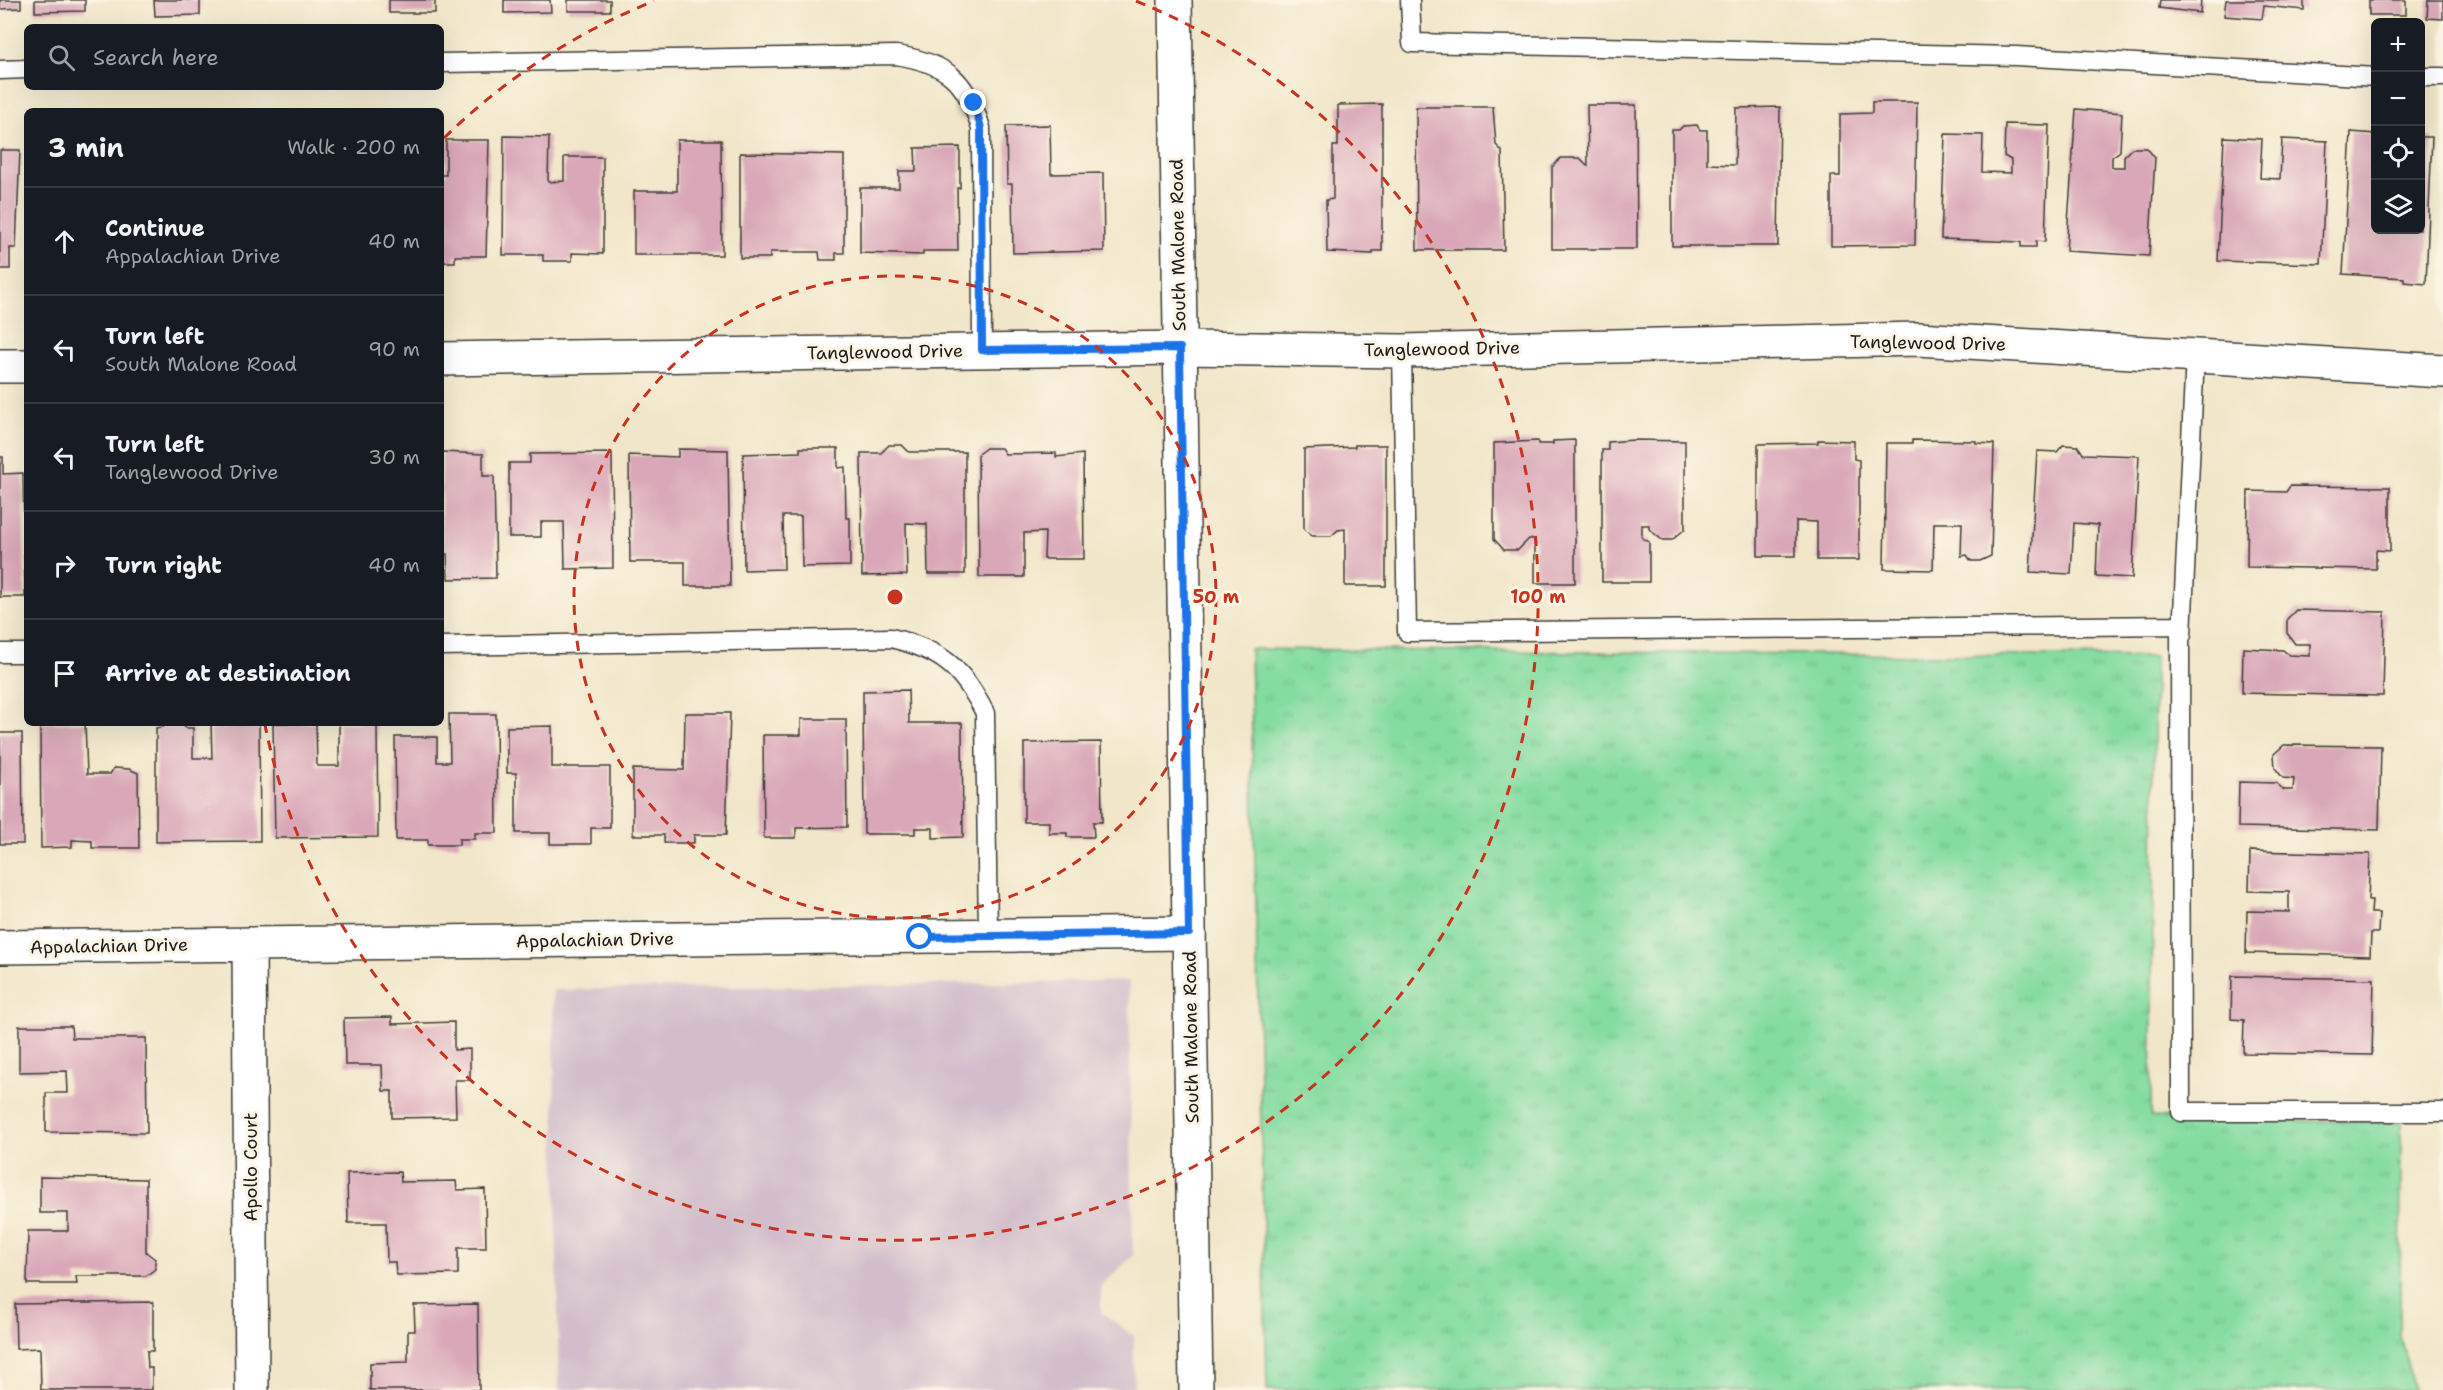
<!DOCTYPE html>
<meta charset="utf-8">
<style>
body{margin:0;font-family:"Shantell Sans",sans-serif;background:#242831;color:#f1f3f6}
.controls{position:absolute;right:18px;top:18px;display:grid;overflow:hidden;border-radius:9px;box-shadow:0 6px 24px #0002}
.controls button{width:54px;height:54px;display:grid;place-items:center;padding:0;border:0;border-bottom:2px solid #363941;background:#171b24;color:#f1f3f6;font:30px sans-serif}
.stop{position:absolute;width:18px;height:18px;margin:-14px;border:4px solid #1a73e8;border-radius:50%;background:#fff}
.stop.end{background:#1a73e8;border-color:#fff;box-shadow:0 2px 6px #0008}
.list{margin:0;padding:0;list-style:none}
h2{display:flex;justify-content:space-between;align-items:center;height:78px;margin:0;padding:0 24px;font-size:26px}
h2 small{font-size:20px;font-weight:400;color:#9ea1a6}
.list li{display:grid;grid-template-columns:39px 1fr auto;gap:18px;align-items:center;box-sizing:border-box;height:108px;padding:0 24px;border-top:2px solid #363941}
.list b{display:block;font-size:22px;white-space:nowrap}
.list p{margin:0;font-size:20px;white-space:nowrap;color:#9ea1a6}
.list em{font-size:20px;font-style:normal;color:#9ea1a6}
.icon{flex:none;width:33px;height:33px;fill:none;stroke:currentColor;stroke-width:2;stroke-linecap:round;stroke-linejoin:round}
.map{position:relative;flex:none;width:2443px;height:1390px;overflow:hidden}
.search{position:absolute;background:#171b24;box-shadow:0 6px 24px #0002;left:24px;top:24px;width:420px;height:66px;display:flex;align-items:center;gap:15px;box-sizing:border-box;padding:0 21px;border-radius:9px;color:#9ea1a6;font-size:22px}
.panel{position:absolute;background:#171b24;box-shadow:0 6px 24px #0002;left:24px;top:108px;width:420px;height:618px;border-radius:9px}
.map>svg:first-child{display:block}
.industrial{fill:#d1bdcb}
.grass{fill:url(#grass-tufts);stroke:#507c5e;stroke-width:1.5}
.building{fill:#d9a7b8}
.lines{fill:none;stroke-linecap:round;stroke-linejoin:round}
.lane-casing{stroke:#3c3a36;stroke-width:21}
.street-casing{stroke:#3c3a36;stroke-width:36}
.secondary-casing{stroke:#3c3a36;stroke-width:36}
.lane{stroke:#fff;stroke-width:18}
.street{stroke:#fff;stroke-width:33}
.secondary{stroke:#fff;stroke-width:33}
.route{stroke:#1a73e8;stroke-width:8}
.ring{fill:none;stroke:#c8321e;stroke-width:3;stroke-dasharray:10 8}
.labels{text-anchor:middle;stroke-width:6;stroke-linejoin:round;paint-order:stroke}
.street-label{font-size:18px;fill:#1c1c1c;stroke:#fcf5e5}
.centre{fill:#c8321e;stroke:#fcf5e5;stroke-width:3}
.ring-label{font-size:18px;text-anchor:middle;font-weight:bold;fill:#c8321e;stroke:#fcf5e5;stroke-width:6;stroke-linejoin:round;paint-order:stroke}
</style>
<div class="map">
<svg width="2443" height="1390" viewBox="0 0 2443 1390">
<defs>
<pattern id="grass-tufts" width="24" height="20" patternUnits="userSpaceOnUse" patternTransform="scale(1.5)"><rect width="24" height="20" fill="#84dca1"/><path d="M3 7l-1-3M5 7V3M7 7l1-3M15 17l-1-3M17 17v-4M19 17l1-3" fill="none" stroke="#71bc8a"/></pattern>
</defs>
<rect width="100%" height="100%" fill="#fcf5e5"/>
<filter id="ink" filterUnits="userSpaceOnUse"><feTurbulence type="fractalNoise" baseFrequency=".0167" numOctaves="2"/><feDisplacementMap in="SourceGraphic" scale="12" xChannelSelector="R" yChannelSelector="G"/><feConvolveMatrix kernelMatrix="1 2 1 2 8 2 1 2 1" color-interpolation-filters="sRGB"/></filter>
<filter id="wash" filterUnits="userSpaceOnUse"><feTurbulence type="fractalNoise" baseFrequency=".008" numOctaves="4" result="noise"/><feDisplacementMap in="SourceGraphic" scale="24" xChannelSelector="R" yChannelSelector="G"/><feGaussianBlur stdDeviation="1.35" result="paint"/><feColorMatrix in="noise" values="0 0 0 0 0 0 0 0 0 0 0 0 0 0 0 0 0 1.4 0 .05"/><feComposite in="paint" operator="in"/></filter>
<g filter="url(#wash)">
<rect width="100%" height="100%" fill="#f1e6c9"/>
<path class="industrial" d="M1129 981 1133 1256 1101 1285V1312L1134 1336V1390H559L553 990Z"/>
<path class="grass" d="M1250 649 2155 657 2151 1117 2401 1123 2400 1336 2414 1390H1267Z"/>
<g id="blocks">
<path class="building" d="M0 0H21V8L0 9Z
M35 0H85V11L35 12Z
M154 0H200V15L155 16Z
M389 0H435V13H389Z
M504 0H550L551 12 504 13Z
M568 0H610V11H568Z
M2160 0H2201L2200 13 2159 8Z
M2226 0H2304V10L2264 6 2262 19 2224 16Z
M2369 0H2406V15H2369Z
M2428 0H2443V19L2427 18Z
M1872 102H1917L1915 245 1831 246V176H1840V114L1872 113Z
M1382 104V251H1373V254L1327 252 1326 200 1333 199V146H1338V105Z
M1587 105H1636L1637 249H1552V167L1561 158H1580L1588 166Z
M1416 107H1493L1496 145 1502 151 1504 250H1417Z
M1780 107 1778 246H1672V130H1679L1683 126 1697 125 1700 130H1707V164L1735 165 1736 108Z
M2076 109 2122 113 2120 151 2112 157V167H2124V156L2132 148H2147L2155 158 2149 256 2066 251Z
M2005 124 2049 125 2045 242 2036 241V247H2021V242L1941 239 1945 134 1983 135 1982 172 2011 173V160L2004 156Z
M1050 125 1051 174 1103 173 1104 251 1013 253 1012 184H1007L1006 126Z
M2351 132 2376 134V230H2420V137H2432L2426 284 2404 282V278L2343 274Z
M504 136 549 137 548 182 564 181V157H603V254L572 253V261H543V255H503Z
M2224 137 2262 139 2260 178 2280 179 2282 139 2327 141 2321 264 2218 261Z
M446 140H489L486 256H455V262H441V175H446Z
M677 140H721L722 255H634V191H677Z
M960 147V188H957L958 251H923V255L860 253V188H899V171H916L915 148Z
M0 150H20L16 248H10V269H0Z
M740 153 844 155V253H836V260H820L819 252H770V258H740Z
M1575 440V583H1535V539H1529L1518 550H1504L1494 539V443L1538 441V444H1553V441Z
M1634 440 1685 441V529L1672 540H1662L1649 529V525H1642V538L1649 542V582H1602V450H1608V442Z
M1818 440 1854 441V459L1859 460V560H1817V522L1796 521V556H1758V444L1818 443Z
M1912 440 1976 441V443L1994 444 1991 556 1980 561H1971L1967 555 1961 556 1962 523H1934L1933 570 1884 569 1886 443H1912Z
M889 445H902L909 452H965V574H928L927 524 906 523 907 575 862 576 861 453H881Z
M1355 445H1386V586H1345V529L1338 530 1331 536H1312L1304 529V449L1355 447Z
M2063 445 2078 446 2083 454 2139 456 2132 578 2096 576 2098 525 2074 523 2071 574 2030 572 2037 451 2057 452Z
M800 448H838V468L845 467 846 518H850V566L802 567 801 516H783L784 569 744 570 743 454 800 452Z
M986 448H1001L1005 454 1056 453V457L1083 454 1084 559H1044L1045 532 1024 533V577H979L978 454Z
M678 449 728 450 730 586H685V562H630L629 455 678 457Z
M442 452 483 454V476H494L496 578 448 579 447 554H441Z
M612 453 613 568 565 569 564 522H541V537H509V463H530V454Z
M0 457H3V474L23 473 25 597H0Z
M2290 486 2390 487V551L2376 550V569L2247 567 2248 491 2286 492Z
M2296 610 2385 612 2383 696 2242 693 2243 648 2283 650 2289 655 2310 656V644H2295L2287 633V619Z
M908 690 909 723H962L963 837 933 838V828H915V834H864L863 691Z
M685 713H730L726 835H694V843H664V835H633V769L684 770Z
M449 714H496L497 833H475V839H459V845H428V840H396L395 737H437V762H450Z
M801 719H846L847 827 796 828V838H764L763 735H801Z
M40 723H85L87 774H110L114 768 129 769 138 773 139 848H92V841L72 840V847L41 848Z
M167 723H183L186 728H193V758H212L211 723H259L260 841 156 842V728L163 727Z
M273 723H316L317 766H339V723H377L378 837 275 838Z
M552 726V767H610V828H591V844H550V833H516V773H507V727Z
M0 733H22L23 844H0Z
M1101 742 1102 822H1093L1094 837H1067V833H1049V822H1024V743Z
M2284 745 2381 746 2379 830 2238 827 2239 782 2276 783 2284 790H2293L2294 779 2283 778 2275 768 2274 754Z
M2250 851 2370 854 2368 900H2372L2371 913H2379L2378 933H2371L2370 956 2246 953 2247 911 2289 912V892L2249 891Z
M2232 976 2374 979 2372 1055 2243 1053 2244 1020 2231 1019Z
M392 1017V1024L454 1022V1050L470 1049V1080H455L456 1117 392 1118V1091H383L382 1065H345L344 1018Z
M19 1026H71L72 1038H146L147 1133 46 1132V1093H68L67 1071 19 1072Z
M400 1172 401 1182 456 1181 457 1190 485 1189 486 1248H458V1274L396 1275 395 1262H387L386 1223H348L347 1173Z
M40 1177 146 1179V1252L155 1259V1269L146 1276H76L77 1284H27L28 1231H68V1213H40Z
M153 1302V1351H147L148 1368H152V1390H41L40 1348 16 1349 15 1304Z
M478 1304 479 1390H370V1363L408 1362V1331H415L414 1305Z"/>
</g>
</g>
<g filter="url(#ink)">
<use href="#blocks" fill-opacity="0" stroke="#3c3a36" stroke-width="1.5"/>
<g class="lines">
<g class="lane-casing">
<path id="lane" d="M1410 0 1412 43 2016 56 2376 77
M441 63 896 55C946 63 966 79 981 128L982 350
M0 70 27 69
M2420 77H2443
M1402 351 1407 632 2180 625 2181 1112H2443
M2182 635 2195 355
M441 646 891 638C941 650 962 667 985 713L988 936
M0 653H27"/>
</g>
<g class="street-casing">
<path id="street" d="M441 359 1180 348 1402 351 1918 339 2443 371
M0 366H27
M249 944 252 1390
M0 947 1189 933"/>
</g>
<g class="secondary-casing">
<path id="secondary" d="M1175 0 1196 1390"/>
</g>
<use href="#lane" class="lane"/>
<use href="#street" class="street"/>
<use href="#secondary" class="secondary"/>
</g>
</g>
<g class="lines" filter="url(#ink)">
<path class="route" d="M920 937 1189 933 1180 348 982 350 981 128 974 103"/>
</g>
<g class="ring">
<circle cx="895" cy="597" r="321"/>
<path d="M444 138A643 643 0 0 1 654 1M1136 1A643 643 0 1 1 265 725"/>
</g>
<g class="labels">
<g class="street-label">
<text transform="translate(1178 245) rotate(-91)" y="6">South Malone Road</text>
<text transform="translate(1928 343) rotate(1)" y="6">Tanglewood Drive</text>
<text transform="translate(1442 349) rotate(-1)" y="6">Tanglewood Drive</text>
<text transform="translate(885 352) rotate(-1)" y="6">Tanglewood Drive</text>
<text transform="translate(595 940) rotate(-1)" y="6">Appalachian Drive</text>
<text transform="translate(109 946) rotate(-1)" y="6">Appalachian Drive</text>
<text transform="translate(1191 1037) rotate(-91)" y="6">South Malone Road</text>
<text transform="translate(251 1167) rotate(-90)" y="6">Apollo Court</text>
</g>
</g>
<circle cx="895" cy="597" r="9" class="centre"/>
<g class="ring-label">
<text x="1216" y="603">50 m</text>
<text x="1538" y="603">100 m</text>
</g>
</svg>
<div class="controls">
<button>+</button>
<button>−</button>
<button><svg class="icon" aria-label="locate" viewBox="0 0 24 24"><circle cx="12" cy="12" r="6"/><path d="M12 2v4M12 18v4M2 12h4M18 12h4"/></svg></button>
<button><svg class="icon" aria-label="layers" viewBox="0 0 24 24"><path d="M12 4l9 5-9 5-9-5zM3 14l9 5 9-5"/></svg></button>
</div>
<div class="stop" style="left:920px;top:937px"></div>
<div class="stop end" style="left:974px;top:103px"></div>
<div class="search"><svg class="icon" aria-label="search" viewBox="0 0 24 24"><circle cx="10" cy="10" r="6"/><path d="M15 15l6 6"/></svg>Search here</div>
<section class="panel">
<h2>3 min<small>Walk · 200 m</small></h2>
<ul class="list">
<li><svg class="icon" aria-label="ahead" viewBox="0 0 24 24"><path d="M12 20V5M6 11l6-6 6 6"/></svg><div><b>Continue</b><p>Appalachian Drive</p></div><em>40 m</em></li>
<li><svg class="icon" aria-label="left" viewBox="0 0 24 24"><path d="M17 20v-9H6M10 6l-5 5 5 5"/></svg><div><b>Turn left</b><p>South Malone Road</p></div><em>90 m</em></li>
<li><svg class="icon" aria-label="left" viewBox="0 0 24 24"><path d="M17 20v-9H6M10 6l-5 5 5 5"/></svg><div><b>Turn left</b><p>Tanglewood Drive</p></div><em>30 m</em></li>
<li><svg class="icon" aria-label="right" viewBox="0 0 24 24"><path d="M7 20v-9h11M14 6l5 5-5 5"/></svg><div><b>Turn right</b></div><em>40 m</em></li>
<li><svg class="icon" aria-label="arrive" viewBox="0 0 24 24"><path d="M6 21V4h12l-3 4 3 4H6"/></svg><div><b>Arrive at destination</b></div></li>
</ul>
</section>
</div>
